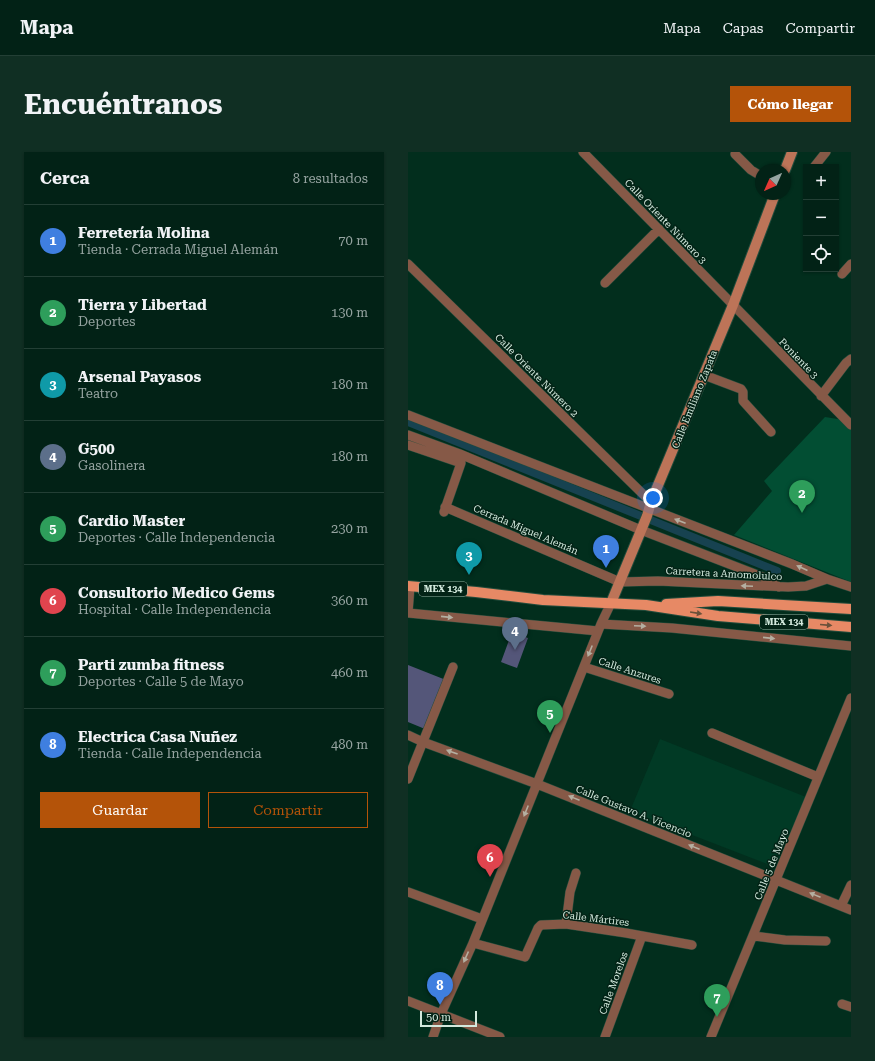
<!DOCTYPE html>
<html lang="es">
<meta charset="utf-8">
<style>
body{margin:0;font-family:"Roboto Serif",serif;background:#102f23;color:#f1f3f6}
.controls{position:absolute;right:12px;top:12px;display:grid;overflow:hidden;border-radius:0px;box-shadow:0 1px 3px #0004}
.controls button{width:36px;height:36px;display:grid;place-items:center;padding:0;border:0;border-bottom:1px solid #233f35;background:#022216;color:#f1f3f6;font:20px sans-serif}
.compass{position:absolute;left:347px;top:12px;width:36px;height:36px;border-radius:50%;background:#022216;box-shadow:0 1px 3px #0004;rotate:225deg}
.scale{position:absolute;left:12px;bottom:10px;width:57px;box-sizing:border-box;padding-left:4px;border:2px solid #d3e9dd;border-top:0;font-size:11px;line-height:14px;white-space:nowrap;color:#d3e9dd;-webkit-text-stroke:3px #032316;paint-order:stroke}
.you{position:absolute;left:245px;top:346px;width:14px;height:14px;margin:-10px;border:3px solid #fff;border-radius:50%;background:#1a73e8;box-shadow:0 0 0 6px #1a73e833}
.badge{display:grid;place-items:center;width:26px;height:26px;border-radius:50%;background:#b45309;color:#fff;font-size:13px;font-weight:700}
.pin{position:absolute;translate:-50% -33px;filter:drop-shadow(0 1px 2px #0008)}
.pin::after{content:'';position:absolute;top:21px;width:14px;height:12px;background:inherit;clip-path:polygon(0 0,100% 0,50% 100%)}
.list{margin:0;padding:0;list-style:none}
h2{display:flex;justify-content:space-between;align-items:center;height:52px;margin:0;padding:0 16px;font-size:17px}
h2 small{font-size:13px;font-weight:400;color:#96a4a1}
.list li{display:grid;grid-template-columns:26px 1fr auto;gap:12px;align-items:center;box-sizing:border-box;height:72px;padding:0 16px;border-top:1px solid #233f35}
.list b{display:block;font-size:15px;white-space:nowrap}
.list p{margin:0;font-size:13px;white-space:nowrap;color:#96a4a1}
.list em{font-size:13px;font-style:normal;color:#96a4a1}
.actions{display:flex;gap:8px;padding:12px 16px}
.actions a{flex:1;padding:9px 0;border:1px solid #b45309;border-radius:0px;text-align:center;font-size:14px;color:#b45309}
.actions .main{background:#b45309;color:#fff}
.icon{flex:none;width:22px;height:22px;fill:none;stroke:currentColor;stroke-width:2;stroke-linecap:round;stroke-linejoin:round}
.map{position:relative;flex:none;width:443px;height:885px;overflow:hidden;border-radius:0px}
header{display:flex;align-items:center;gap:24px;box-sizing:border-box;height:56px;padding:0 20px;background:#022216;border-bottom:1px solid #233f35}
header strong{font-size:19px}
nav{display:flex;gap:22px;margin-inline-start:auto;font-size:14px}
.intro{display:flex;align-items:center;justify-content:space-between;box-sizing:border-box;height:96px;padding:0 24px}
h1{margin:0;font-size:28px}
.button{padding:10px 18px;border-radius:0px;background:#b45309;color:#fff;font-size:14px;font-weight:700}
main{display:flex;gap:24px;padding:0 24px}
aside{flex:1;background:#022216;border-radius:0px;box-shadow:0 1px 3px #0004}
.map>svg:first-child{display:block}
.built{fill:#013a25}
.green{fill:#024e33}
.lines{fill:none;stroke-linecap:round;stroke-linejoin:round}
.canal{stroke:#174250;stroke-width:8}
.building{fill:#545679}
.street-casing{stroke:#234c3c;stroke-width:10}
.secondary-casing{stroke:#234c3c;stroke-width:12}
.primary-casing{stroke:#234c3c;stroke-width:12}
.street{stroke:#865947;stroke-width:9}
.secondary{stroke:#bd7458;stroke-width:10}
.primary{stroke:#e78965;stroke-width:10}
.oneway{fill:#b4afa1}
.oneway2{fill:#6a513a}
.labels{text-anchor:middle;stroke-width:3;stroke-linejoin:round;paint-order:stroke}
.shield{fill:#032316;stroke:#95aea1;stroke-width:1}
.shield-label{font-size:9px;font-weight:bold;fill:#d3e9dd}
.street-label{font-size:10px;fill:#d3e9dd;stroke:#032316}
</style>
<header>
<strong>Mapa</strong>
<nav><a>Mapa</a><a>Capas</a><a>Compartir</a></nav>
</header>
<div class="intro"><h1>Encuéntranos</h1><a class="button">Cómo llegar</a></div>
<main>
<aside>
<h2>Cerca<small>8 resultados</small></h2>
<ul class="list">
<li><span class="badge" style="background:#3f7fe0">1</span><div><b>Ferretería Molina</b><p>Tienda · Cerrada Miguel Alemán</p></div><em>70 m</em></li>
<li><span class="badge" style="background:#2e9e5b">2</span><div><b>Tierra y Libertad</b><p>Deportes</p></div><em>130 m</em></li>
<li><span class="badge" style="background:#0f9aa8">3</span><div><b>Arsenal Payasos</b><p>Teatro</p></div><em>180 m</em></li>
<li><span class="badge" style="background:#5c6f8a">4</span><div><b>G500</b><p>Gasolinera</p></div><em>180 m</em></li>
<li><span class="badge" style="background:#2e9e5b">5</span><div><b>Cardio Master</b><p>Deportes · Calle Independencia</p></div><em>230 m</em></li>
<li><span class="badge" style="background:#e0444e">6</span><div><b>Consultorio Medico Gems</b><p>Hospital · Calle Independencia</p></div><em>360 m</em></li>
<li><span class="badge" style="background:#2e9e5b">7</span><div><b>Parti zumba fitness</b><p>Deportes · Calle 5 de Mayo</p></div><em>460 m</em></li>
<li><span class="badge" style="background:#3f7fe0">8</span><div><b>Electrica Casa Nuñez</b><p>Tienda · Calle Independencia</p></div><em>480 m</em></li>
</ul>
<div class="actions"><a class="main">Guardar</a><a>Compartir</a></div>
</aside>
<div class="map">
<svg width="443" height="885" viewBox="0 0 443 885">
<rect width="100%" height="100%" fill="#022e1d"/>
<path class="built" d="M252 587 398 645 367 715 222 659Z"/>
<path class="green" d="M417 265 436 268 443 275V430L326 383 364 339 356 329Z"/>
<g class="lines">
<path class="canal" d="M0 270 369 419"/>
</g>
<path class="building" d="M104 480 120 486 109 516 93 510Z
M0 513 38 528 17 577 0 570Z"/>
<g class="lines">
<g class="street-casing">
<path id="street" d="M175 0 443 273
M327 2 343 18 353 24
M406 15 418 0
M0 112 243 350
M434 122 443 112
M197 131 251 77
M296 223 333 237 335 240V249L363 280
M413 244 438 211 443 207
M0 263 384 412 419 427 443 435
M0 283 52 302 233 378 360 427 371 435
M0 293 53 311
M37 355 212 430 250 429 380 435 398 434 419 427
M36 360 53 311 52 302
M0 461 190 479
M0 461 2 435
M193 472 264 476 443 494
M176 515 261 542
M304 581 410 625
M0 583 15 590 129 632 443 758
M0 627 45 515
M0 740 74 767
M433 754 443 733
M158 772 162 740 168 721
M346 784 377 788 418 789
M65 791 117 805 130 776 133 773 158 772 218 781 284 793
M0 849 92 885
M434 852 443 855
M25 885 33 862 65 791 193 472 203 451
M197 885 234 784
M303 885 443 546"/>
</g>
<g class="secondary-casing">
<path id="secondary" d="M377 18 384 0
M203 451 239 364 243 350 325 153 367 42"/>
</g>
<g class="primary-casing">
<path id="primary" d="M0 434 68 440 135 448 238 453 310 464 443 475
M258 452 310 449 443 457"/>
</g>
<use href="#street" class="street"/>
<use href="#secondary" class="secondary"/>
<use href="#primary" class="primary"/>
</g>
<defs><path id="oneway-solid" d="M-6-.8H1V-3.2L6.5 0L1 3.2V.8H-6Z"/></defs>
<g class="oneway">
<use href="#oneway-solid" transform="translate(272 369) rotate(-159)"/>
<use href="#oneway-solid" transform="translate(394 416) rotate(-156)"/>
<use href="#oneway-solid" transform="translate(339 434) rotate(-177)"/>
<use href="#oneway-solid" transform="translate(39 465) rotate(6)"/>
<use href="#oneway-solid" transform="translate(232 474) rotate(3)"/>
<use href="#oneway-solid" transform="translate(361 486) rotate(6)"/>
<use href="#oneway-solid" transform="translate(182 499) rotate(112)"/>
<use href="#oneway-solid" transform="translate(44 600) rotate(-160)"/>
<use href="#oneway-solid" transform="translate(166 646) rotate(-158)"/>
<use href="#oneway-solid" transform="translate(118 659) rotate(112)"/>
<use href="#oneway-solid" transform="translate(286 695) rotate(-158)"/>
<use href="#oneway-solid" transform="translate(407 743) rotate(-158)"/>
<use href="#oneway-solid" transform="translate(58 805) rotate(114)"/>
</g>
<g class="oneway2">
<use href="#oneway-solid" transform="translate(288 461) rotate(9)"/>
<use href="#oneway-solid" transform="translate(418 473) rotate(5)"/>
</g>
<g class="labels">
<g class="shield">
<rect x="11" y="430" width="48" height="14" rx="3"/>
<rect x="352" y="463" width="48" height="14" rx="3"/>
</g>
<g class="shield-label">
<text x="35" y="440">MEX 134</text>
<text x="376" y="473">MEX 134</text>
</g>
<g class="street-label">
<text transform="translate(258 69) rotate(46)" y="4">Calle Oriente Número 3</text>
<text transform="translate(391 206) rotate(46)" y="4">Poniente 3</text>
<text transform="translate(129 223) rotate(45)" y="4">Calle Oriente Número 2</text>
<text transform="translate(286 247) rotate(-68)" y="4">Calle Emiliano Zapata</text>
<text transform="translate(118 377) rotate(23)" y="4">Cerrada Miguel Alemán</text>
<text transform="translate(316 421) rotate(3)" y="4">Carretera a Amomolulco</text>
<text transform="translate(222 518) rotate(18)" y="4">Calle Anzures</text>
<text transform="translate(226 659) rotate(22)" y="4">Calle Gustavo A. Vicencio</text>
<text transform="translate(363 712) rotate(-68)" y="4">Calle 5 de Mayo</text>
<text transform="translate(188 766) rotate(7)" y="4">Calle Mártires</text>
<text transform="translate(205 831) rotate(-70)" y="4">Calle Morelos</text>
</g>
</g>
</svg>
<div class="controls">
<button>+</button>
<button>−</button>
<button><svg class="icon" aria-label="locate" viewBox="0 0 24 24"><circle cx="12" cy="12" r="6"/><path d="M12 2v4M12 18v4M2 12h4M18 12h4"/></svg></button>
</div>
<svg class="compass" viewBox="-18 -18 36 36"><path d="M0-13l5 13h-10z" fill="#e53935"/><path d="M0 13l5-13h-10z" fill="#96a4a1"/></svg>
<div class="scale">50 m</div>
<div class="you"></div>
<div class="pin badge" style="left:198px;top:416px;background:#3f7fe0">1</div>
<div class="pin badge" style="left:394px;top:361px;background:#2e9e5b">2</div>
<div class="pin badge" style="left:61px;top:423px;background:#0f9aa8">3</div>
<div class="pin badge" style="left:107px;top:498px;background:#5c6f8a">4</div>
<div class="pin badge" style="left:142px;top:581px;background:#2e9e5b">5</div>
<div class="pin badge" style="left:82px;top:725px;background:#e0444e">6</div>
<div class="pin badge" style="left:309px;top:865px;background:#2e9e5b">7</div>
<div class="pin badge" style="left:32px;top:853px;background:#3f7fe0">8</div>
</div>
</main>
